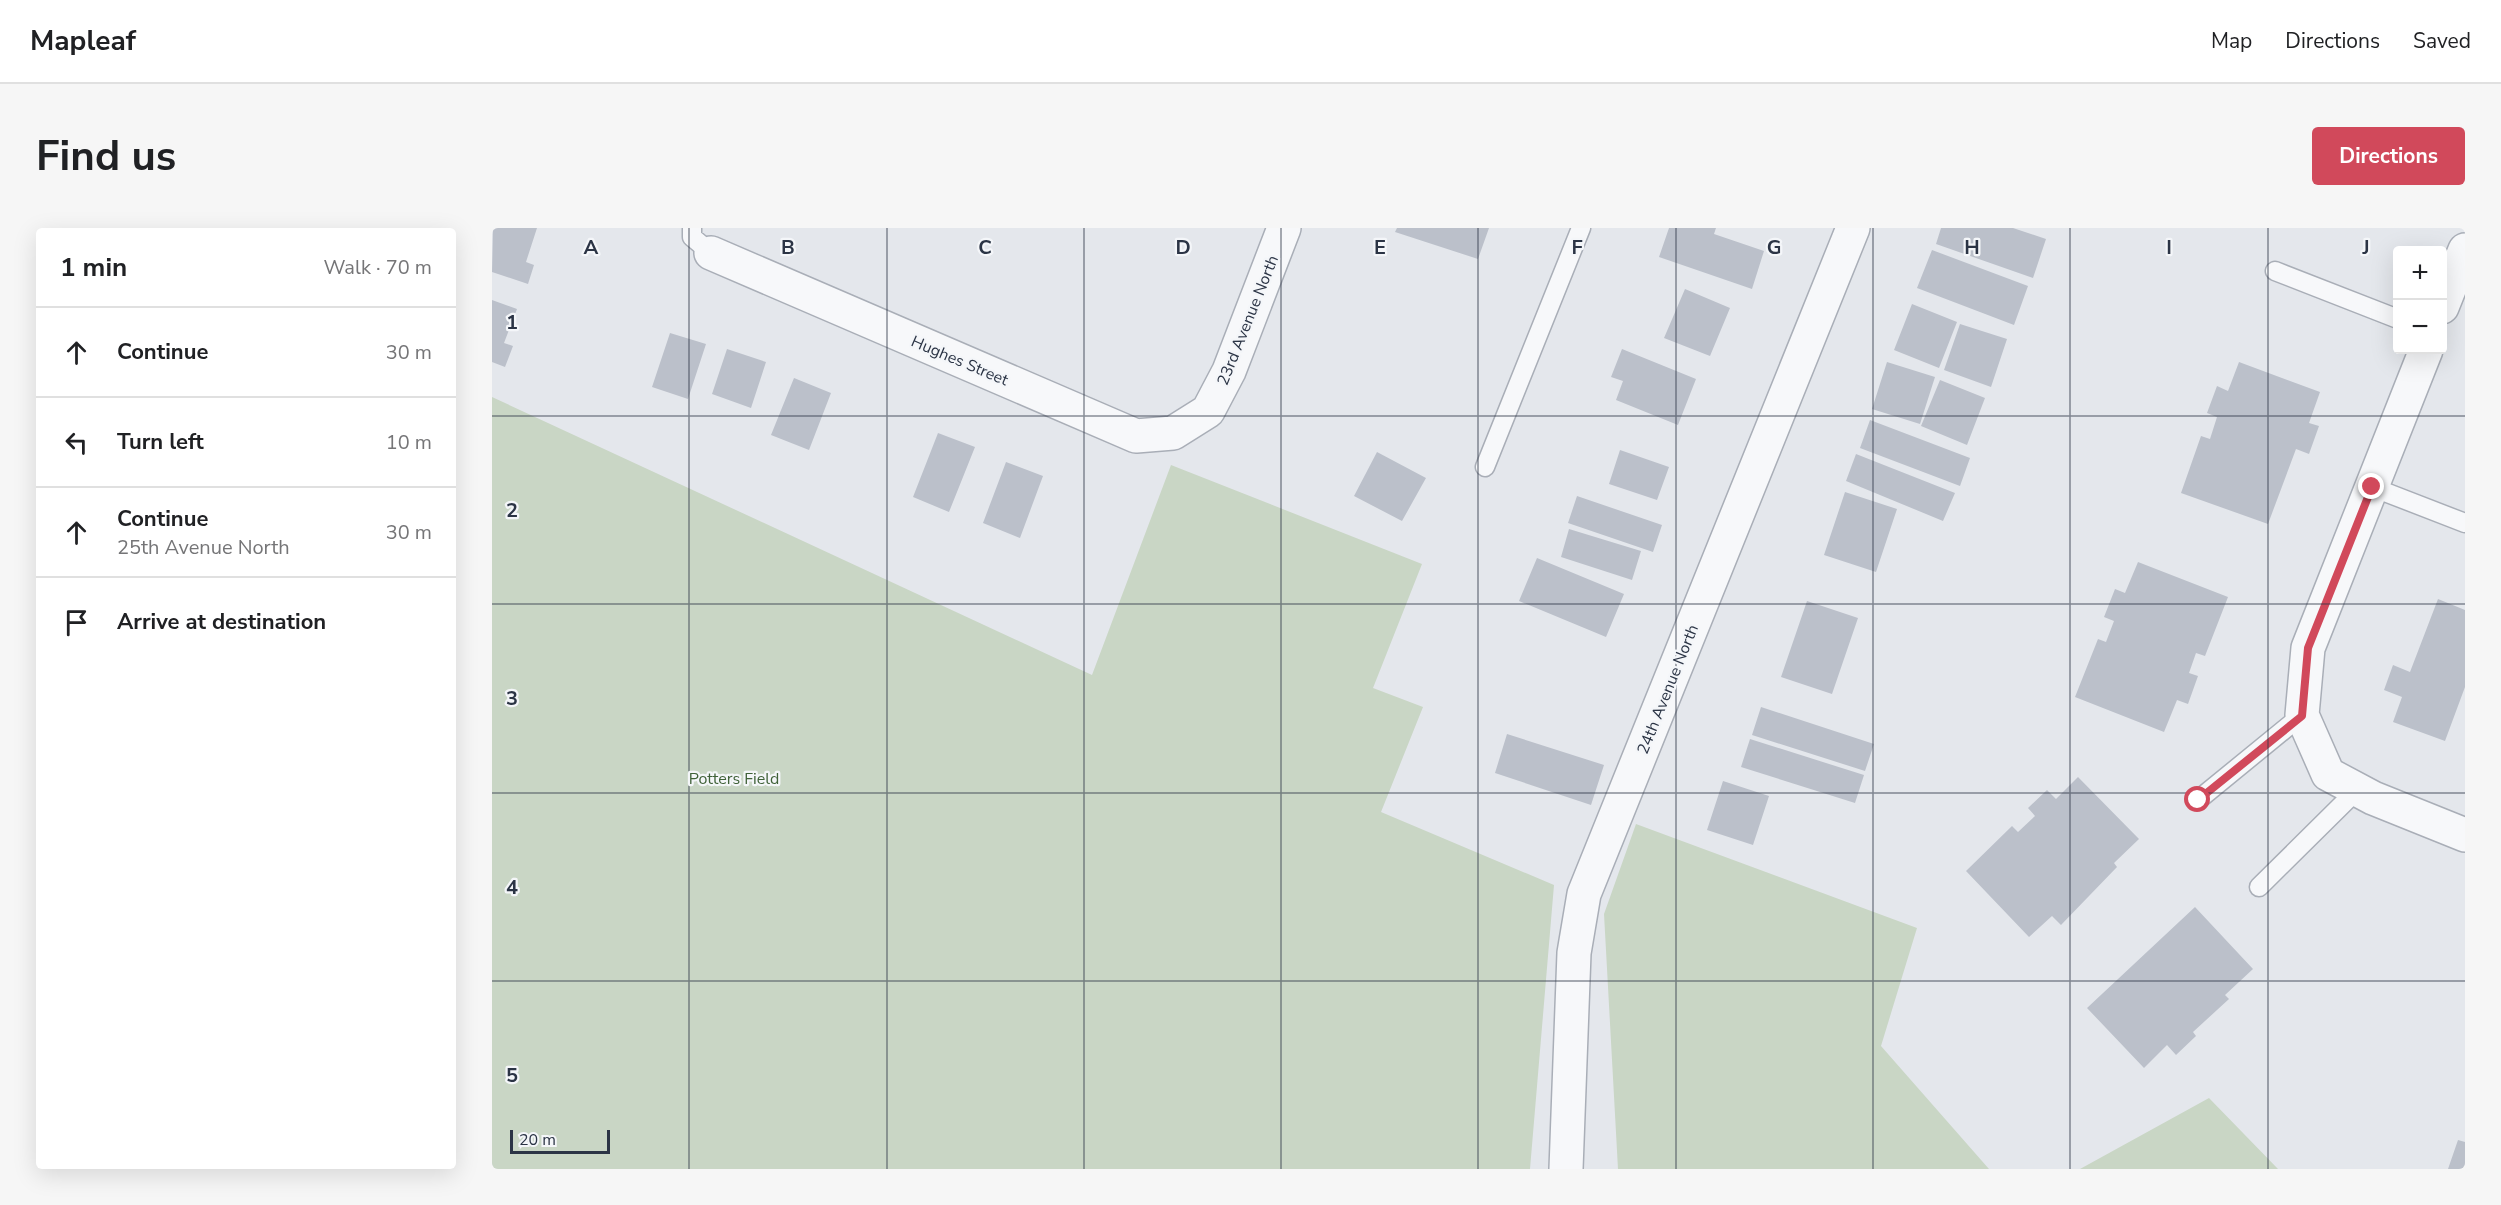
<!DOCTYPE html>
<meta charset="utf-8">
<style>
body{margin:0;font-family:"Nunito Sans",sans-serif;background:#f6f6f6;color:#202124}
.controls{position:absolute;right:18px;top:18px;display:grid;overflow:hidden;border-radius:6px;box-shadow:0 6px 24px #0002}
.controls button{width:54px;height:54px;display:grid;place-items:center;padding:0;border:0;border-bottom:2px solid #e0e0e0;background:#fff;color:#202124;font:30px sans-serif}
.scale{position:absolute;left:18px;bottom:15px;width:100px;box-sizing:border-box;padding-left:6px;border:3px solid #2b3445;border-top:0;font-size:16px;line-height:21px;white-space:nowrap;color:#2b3445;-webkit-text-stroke:4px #f4f6f9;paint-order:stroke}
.stop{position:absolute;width:18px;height:18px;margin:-14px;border:4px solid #d1495b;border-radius:50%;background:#fff}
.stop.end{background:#d1495b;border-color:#fff;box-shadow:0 2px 6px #0008}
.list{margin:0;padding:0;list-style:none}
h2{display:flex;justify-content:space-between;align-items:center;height:78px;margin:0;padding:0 24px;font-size:26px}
h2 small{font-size:20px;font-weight:400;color:#757577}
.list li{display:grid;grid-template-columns:39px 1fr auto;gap:18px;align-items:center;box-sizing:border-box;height:90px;padding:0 24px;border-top:2px solid #e0e0e0}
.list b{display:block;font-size:22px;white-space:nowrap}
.list p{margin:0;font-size:20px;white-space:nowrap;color:#757577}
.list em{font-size:20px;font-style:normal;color:#757577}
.icon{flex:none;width:33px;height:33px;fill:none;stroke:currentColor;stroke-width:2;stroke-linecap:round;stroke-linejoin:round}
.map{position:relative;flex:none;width:1973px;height:941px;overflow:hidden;border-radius:6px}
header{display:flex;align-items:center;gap:36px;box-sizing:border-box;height:84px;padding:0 30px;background:#fff;border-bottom:2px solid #e0e0e0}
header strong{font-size:28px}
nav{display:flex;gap:33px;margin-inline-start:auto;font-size:21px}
.intro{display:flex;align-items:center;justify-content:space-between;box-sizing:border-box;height:144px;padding:0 36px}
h1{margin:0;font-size:42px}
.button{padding:15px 27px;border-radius:6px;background:#d1495b;color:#fff;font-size:21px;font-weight:700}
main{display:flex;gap:36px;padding:0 36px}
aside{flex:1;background:#fff;border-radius:6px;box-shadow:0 6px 24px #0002}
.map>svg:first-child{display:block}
.green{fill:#c9d6c5}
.building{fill:#bbc0ca}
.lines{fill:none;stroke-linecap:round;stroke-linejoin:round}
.lane-casing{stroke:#a9aeb7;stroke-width:21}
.street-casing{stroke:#a9aeb7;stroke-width:36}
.lane{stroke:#f7f8fa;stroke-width:18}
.street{stroke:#f7f8fa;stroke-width:33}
.route{stroke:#d1495b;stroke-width:8}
.grid{fill:none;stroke:#2b3445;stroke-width:1.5;stroke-opacity:0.55}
.labels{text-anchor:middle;stroke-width:4.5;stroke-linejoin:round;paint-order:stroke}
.street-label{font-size:16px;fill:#2b3445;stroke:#f4f6f9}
.park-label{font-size:16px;fill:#3f6138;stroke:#f4f6f9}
.grid-label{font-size:20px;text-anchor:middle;font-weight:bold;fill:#2b3445;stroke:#f4f6f9;stroke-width:4.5;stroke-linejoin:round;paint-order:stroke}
</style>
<header>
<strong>Mapleaf</strong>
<nav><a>Map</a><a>Directions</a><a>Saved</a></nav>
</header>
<div class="intro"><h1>Find us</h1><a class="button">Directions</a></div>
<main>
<aside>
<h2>1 min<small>Walk · 70 m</small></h2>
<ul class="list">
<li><svg class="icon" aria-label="ahead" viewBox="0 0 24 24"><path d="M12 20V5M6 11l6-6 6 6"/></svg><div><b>Continue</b></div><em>30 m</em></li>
<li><svg class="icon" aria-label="left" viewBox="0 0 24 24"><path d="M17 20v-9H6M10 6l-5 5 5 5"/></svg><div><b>Turn left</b></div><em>10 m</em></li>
<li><svg class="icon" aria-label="ahead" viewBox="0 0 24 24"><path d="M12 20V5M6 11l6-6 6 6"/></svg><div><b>Continue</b><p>25th Avenue North</p></div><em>30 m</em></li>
<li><svg class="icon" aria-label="arrive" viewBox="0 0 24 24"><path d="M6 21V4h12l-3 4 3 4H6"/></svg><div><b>Arrive at destination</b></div></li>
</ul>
</aside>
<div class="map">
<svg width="1973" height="941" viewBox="0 0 1973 941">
<rect width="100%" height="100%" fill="#e4e7ec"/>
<path class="green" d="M0 169 600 447 679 237 930 336 881 460 931 479 889 584 1062 657 1038 941H0Z
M1144 596 1425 700 1389 818 1497 941H1126L1112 686Z
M1717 870 1786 941H1588Z"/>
<path class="building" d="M1 0H45L34 34 42 37 36 56 0 44Z
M905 0H997L986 31 903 4Z
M1177 0H1224L1222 6 1272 23 1260 61 1167 29Z
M1449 0H1521L1554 11 1541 50 1444 16Z
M1440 22 1536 58 1522 97 1425 60Z
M1193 61 1238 80 1218 128 1172 110Z
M0 72 25 81 12 115 21 118 13 139 0 134Z
M1420 76 1465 94 1447 140 1402 122Z
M1468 96 1515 111 1499 159 1452 142Z
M178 105 214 116 196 171 160 159Z
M235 121 274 134 259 180 220 166Z
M1130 121 1204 151 1186 197 1124 172 1131 153 1119 149Z
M1395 134 1443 149 1428 196 1380 181Z
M1747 134 1828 164 1817 195 1827 198 1817 226 1804 221 1776 296 1689 265 1709 208 1718 211 1725 189 1715 185 1725 158 1736 163Z
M302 150 339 165 317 222 279 207Z
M1448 152 1493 170 1475 217 1429 198Z
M1378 192 1478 230 1468 258 1368 220Z
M446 205 483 219 457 284 421 269Z
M1128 222 1177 239 1165 272 1117 256Z
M885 224 934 250 910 293 862 268Z
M1364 226 1463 265 1451 293 1354 253Z
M514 234 551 248 528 310 491 295Z
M1353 264 1405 281 1384 344 1332 327Z
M1085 268 1170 297 1161 324 1076 295Z
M1077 301 1149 323 1140 352 1069 329Z
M1045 330 1132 366 1114 409 1027 373Z
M1646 334 1736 369 1713 428 1704 425 1697 445 1706 448 1696 476 1685 472 1672 504 1583 469 1606 411 1614 414 1622 393 1612 389 1623 361 1633 365Z
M1946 371 1973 382V459L1953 513 1901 494 1910 469 1892 462 1901 437 1918 444Z
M1315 373 1366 390 1340 466 1289 449Z
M1269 479 1382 516 1373 543 1260 507Z
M1015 506 1112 537 1099 577 1003 545Z
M1258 511 1372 547 1363 575 1249 539Z
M1586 549 1647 611 1622 635 1625 639 1569 697 1560 688 1537 709 1474 643 1520 598 1526 604 1543 588 1536 580 1555 562 1564 571Z
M1231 553 1277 568 1261 617 1215 602Z
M1703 679 1761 741 1733 767 1737 771 1701 804 1704 808 1684 827 1675 817 1652 840 1595 780Z
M1966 912 1973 914V941H1956Z"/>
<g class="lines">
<g class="lane-casing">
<path id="lane" d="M200 0V9L219 25
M1783 43 1906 91
M993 239 1089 0
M1880 259 1973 295
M1706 572 1810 487
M1767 659 1865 562"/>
</g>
<g class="street-casing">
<path id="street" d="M219 25 644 208 681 205 716 183 737 143 792 0
M1950 79 1973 22
M1934 122 1816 420 1810 487 1836 546 1881 570 1973 607
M1074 941 1082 725 1092 666 1361 0"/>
</g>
<use href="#lane" class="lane"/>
<use href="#street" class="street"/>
</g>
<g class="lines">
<path class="route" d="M1706 572 1810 488 1816 420 1880 259"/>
</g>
<path class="grid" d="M197 0V941M395 0V941M592 0V941M789 0V941M986 0V941M1184 0V941M1381 0V941M1578 0V941M1776 0V941M0 188H1973M0 376H1973M0 565H1973M0 753H1973"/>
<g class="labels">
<g class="street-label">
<text transform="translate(755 92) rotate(-68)" y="6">23rd Avenue North</text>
<text transform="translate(468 132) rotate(23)" y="6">Hughes Street</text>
<text transform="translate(1175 461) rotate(-68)" y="6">24th Avenue North</text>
</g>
<g class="park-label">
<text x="242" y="556">Potters Field</text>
</g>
</g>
<g class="grid-label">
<text x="99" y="26">A</text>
<text x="296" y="26">B</text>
<text x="493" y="26">C</text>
<text x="691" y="26">D</text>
<text x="888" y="26">E</text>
<text x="1085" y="26">F</text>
<text x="1282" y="26">G</text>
<text x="1480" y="26">H</text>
<text x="1677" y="26">I</text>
<text x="1874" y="26">J</text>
<text x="20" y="101">1</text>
<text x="20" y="289">2</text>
<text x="20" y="477">3</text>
<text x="20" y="666">4</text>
<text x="20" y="854">5</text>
</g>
</svg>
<div class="controls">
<button>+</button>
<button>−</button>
</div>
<div class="scale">20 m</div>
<div class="stop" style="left:1706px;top:572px"></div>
<div class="stop end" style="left:1880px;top:259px"></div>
</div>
</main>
